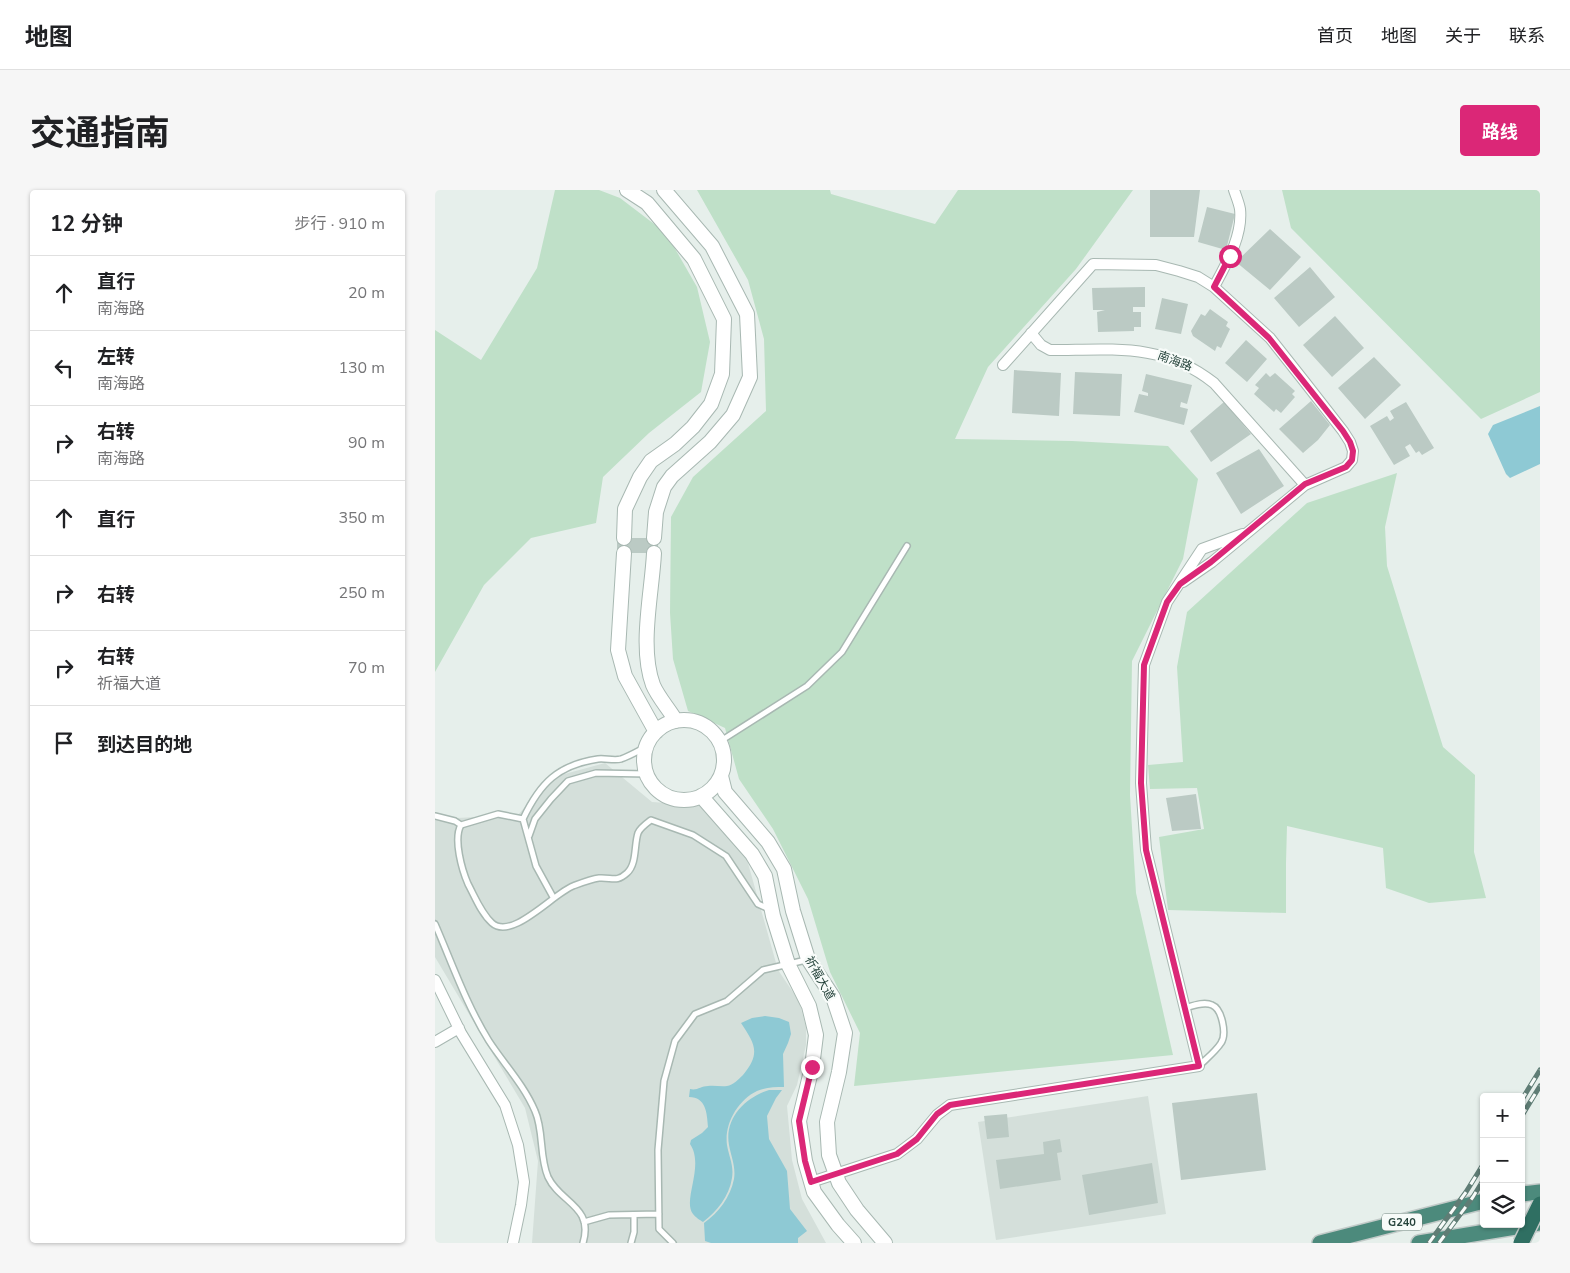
<!DOCTYPE html>
<html lang="zh">
<meta charset="utf-8">
<style>
body{margin:0;font-family:"Nunito Sans","Noto Sans SC",sans-serif;background:#f6f6f6;color:#202124}
.controls{position:absolute;right:15px;bottom:15px;display:grid;overflow:hidden;border-radius:5px;box-shadow:0 1px 4px #0004}
.controls button{width:45px;height:45px;display:grid;place-items:center;padding:0;border:0;border-bottom:1px solid #e0e0e0;background:#fff;color:#202124;font:25px sans-serif}
.stop{position:absolute;width:15px;height:15px;margin:-11px;border:4px solid #db2777;border-radius:50%;background:#fff}
.stop.end{background:#db2777;border-color:#fff;box-shadow:0 1px 5px #0008}
.list{margin:0;padding:0;list-style:none}
h2{display:flex;justify-content:space-between;align-items:center;height:65px;margin:0;padding:0 20px;font-size:21px}
h2 small{font-size:16px;font-weight:400;color:#757577}
.list li{display:grid;grid-template-columns:32px 1fr auto;gap:15px;align-items:center;box-sizing:border-box;height:75px;padding:0 20px;border-top:1px solid #e0e0e0}
.list b{display:block;font-size:19px;white-space:nowrap}
.list p{margin:0;font-size:16px;white-space:nowrap;color:#757577}
.list em{font-size:16px;font-style:normal;color:#757577}
.icon{flex:none;width:28px;height:28px;fill:none;stroke:currentColor;stroke-width:2;stroke-linecap:round;stroke-linejoin:round}
.map{position:relative;flex:none;width:1105px;height:1053px;overflow:hidden;border-radius:5px}
header{display:flex;align-items:center;gap:30px;box-sizing:border-box;height:70px;padding:0 25px;background:#fff;border-bottom:1px solid #e0e0e0}
header strong{font-size:24px}
nav{display:flex;gap:28px;margin-inline-start:auto;font-size:18px}
.intro{display:flex;align-items:center;justify-content:space-between;box-sizing:border-box;height:120px;padding:0 30px}
h1{margin:0;font-size:35px}
.button{padding:12px 22px;border-radius:5px;background:#db2777;color:#fff;font-size:18px;font-weight:700}
main{display:flex;gap:30px;padding:0 30px}
aside{flex:1;background:#fff;border-radius:5px;box-shadow:0 1px 4px #0004}
.map>svg:first-child{display:block}
.built{fill:#d4dfda}
.green{fill:#bfe0c8}
.water{fill:#8ec9d4}
.building{fill:#bbcac4}
.lines{fill:none;stroke-linecap:round;stroke-linejoin:round}
.service-casing{stroke:#a8b8b2;stroke-width:8}
.minor-casing{stroke:#a8b8b2;stroke-width:12}
.tertiary-casing{stroke:#a8b8b2;stroke-width:16}
.trunk-casing{stroke:#c2cac8;stroke-width:18}
.service{stroke:#fff;stroke-width:5}
.minor{stroke:#fff;stroke-width:10}
.tertiary{stroke:#fff;stroke-width:14}
.trunk{stroke:#4c8a7c;stroke-width:15}
.rail-casing{stroke:#5f7d75;stroke-width:5}
.rail{stroke:#f7fbf9;stroke-width:3;stroke-dasharray:9;stroke-linecap:butt}
.motorway-bridge-casing{stroke:#c2cac8;stroke-width:18;stroke-linecap:butt}
.motorway-bridge{stroke:#2f6f62;stroke-width:15}
.route{stroke:#db2777;stroke-width:6}
.labels{text-anchor:middle;stroke-width:4.5;stroke-linejoin:round;paint-order:stroke}
.shield{fill:#f7fbf9;stroke:#637a73;stroke-width:1}
.shield-label{font-size:11px;font-weight:bold;fill:#24423a}
.street-label{font-size:12px;fill:#24423a;stroke:#f7fbf9}
</style>
<header>
<strong>地图</strong>
<nav><a>首页</a><a>地图</a><a>关于</a><a>联系</a></nav>
</header>
<div class="intro"><h1>交通指南</h1><a class="button">路线</a></div>
<main>
<aside>
<h2>12 分钟<small>步行 · 910 m</small></h2>
<ul class="list">
<li><svg class="icon" aria-label="ahead" viewBox="0 0 24 24"><path d="M12 20V5M6 11l6-6 6 6"/></svg><div><b>直行</b><p>南海路</p></div><em>20 m</em></li>
<li><svg class="icon" aria-label="left" viewBox="0 0 24 24"><path d="M17 20v-9H6M10 6l-5 5 5 5"/></svg><div><b>左转</b><p>南海路</p></div><em>130 m</em></li>
<li><svg class="icon" aria-label="right" viewBox="0 0 24 24"><path d="M7 20v-9h11M14 6l5 5-5 5"/></svg><div><b>右转</b><p>南海路</p></div><em>90 m</em></li>
<li><svg class="icon" aria-label="ahead" viewBox="0 0 24 24"><path d="M12 20V5M6 11l6-6 6 6"/></svg><div><b>直行</b></div><em>350 m</em></li>
<li><svg class="icon" aria-label="right" viewBox="0 0 24 24"><path d="M7 20v-9h11M14 6l5 5-5 5"/></svg><div><b>右转</b></div><em>250 m</em></li>
<li><svg class="icon" aria-label="right" viewBox="0 0 24 24"><path d="M7 20v-9h11M14 6l5 5-5 5"/></svg><div><b>右转</b><p>祈福大道</p></div><em>70 m</em></li>
<li><svg class="icon" aria-label="arrive" viewBox="0 0 24 24"><path d="M6 21V4h12l-3 4 3 4H6"/></svg><div><b>到达目的地</b></div></li>
</ul>
</aside>
<div class="map">
<svg width="1105" height="1053" viewBox="0 0 1105 1053">
<rect width="100%" height="100%" fill="#e6efeb"/>
<path class="built" d="M170 573 217 612 275 616 311 666 343 780 364 811 371 837V855L362 895 352 916 357 970 367 1009 391 1053H97L103 971 90 918 0 767V629L83 625 115 588Z
M713 906 731 1024 561 1050 543 932Z"/>
<path class="green" d="M120 0H164L185 8 231 43 262 97 275 152 266 202 214 243 168 287 161 333 96 348 49 395 0 482V140L46 170 102 78Z
M262 0H395L396 4 500 34 523 0H698L641 79 553 177 520 249 637 251 733 256 763 289 748 369 697 471 695 605 701 703 738 865 419 896 425 843 395 782 373 709 338 639 304 589 290 538 253 521 238 469 235 423 236 327 258 287 331 221 329 149 313 90Z
M847 0H1105V202L1046 229 856 38Z
M962 283 950 337 952 376 1008 557 1040 585 1039 662 1051 708 994 713 951 698 948 658 852 636 851 673V723L733 720 724 647 769 639 762 598 715 599 713 575 748 572 742 477 752 422 872 313Z"/>
<path class="water" d="M1105 216V274L1075 288 1071 284 1053 244 1058 235Z
M330 826 344 828 354 832 356 844 353 853 348 864 349 897C340 897 331 897 322 901 303 910 289 934 292 955 294 967 299 975 297 988 294 1007 282 1021 268 1032 265 1030 260 1027 258 1024 247 1010 270 976 255 954L256 950 267 943 273 937C272 923 271 907 254 907L255 899C262 901 266 896 273 896 279 895 286 897 292 896 298 895 304 889 308 885 326 863 320 854 306 833L317 828Z
M334 900H347L341 908 332 926 334 949 352 981 355 1019 372 1041 363 1048V1053H276L270 1051 269 1033C284 1022 295 1008 299 989 301 977 296 966 294 955 289 928 311 907 334 900Z"/>
<path class="building" d="M715 0H765L759 47H715Z
M772 17 800 24 791 60 763 52Z
M835 39 866 67 835 100 801 72Z
M875 77 900 107 864 137 839 108Z
M710 97V117H698V122H706V137H699V141L663 142 662 122 670 120H658L657 98Z
M727 108 753 114 746 144 720 139Z
M775 119 793 132 791 136 795 139 786 158 782 156 780 161 758 146 756 141 766 124 770 126Z
M900 126 929 158 897 187 868 155Z
M811 150 832 169 812 192 790 173Z
M939 167 966 195 930 229 903 198Z
M579 180 626 183 624 226 577 223Z
M640 182 687 184 685 226 638 224Z
M831 183 835 187 840 183 860 201 857 204 860 207 846 223 841 219 839 222 819 204 824 198 820 195Z
M711 184 757 195 752 214 746 212 745 217 753 219 749 235 699 222 704 204 713 206V203L707 201Z
M876 211 895 235 883 250 868 263 844 239Z
M789 212 816 244 776 272 755 241Z
M971 212 999 258 987 265 984 261 981 263 975 254 970 257 975 266 959 275 935 236 952 226 955 231 959 228 955 221Z
M824 259 849 296 806 324 781 283Z
M182 348H223V363H182Z
M761 604 766 639 737 641 731 608Z
M822 903 831 980 746 990 737 913Z
M572 924 574 947 552 949 549 926Z
M625 949 627 962 622 963 626 990 565 999 561 970 609 964 608 952Z
M717 973 723 1013 654 1025 647 985Z"/>
<g class="lines">
<g class="service-casing">
<path id="service" d="M284 552 372 496 407 462 472 356
M0 626 20 631 26 635
M88 629 63 624 26 635C18 649 27 680 33 694 40 707 46 723 57 733 77 751 119 703 138 696 146 693 156 689 164 688 177 687 181 693 192 683 202 674 199 655 203 643 205 638 212 633 216 630L258 645 291 666 323 714 334 719
M94 646 100 629 116 609 133 591 161 583 212 584
M118 707 101 676 88 629C105 593 123 575 163 569 170 568 179 571 186 569 195 566 203 561 211 557
M0 734C17 773 31 814 54 851 69 874 89 895 100 921 109 941 104 966 113 987 125 1013 159 1016 148 1053
M750 818C757 816 769 811 777 815 787 819 792 844 786 853 781 861 771 869 764 876
M149 1032 174 1025 224 1024
M196 1053 199 1042V1025
M238 1053 224 1039 223 960 229 891 240 851 260 824 292 811 328 780 371 770"/>
</g>
<g class="minor-casing">
<path id="minor" d="M779 97C791 74 808 46 805 19 804 13 801 6 799 0
M596 143 606 155 615 160C676 160 728 152 779 193L870 295
M568 175 658 74 721 75 744 81 763 87 779 97 835 148 869 191 908 241 915 252 918 261 917 270 911 277 870 295 777 372 748 392
M0 790 26 843 70 915 83 955 89 992 86 1015 78 1053
M0 852 24 838
M376 992 462 964 482 949 502 925 515 915 764 876 711 660 706 593 709 475 732 412 767 359 808 344"/>
</g>
<g class="tertiary-casing">
<path id="tertiary" d="M189 348 190 319 205 287 216 271 240 254 258 237 276 214 287 184 289 129 259 69 212 13 192 0
M219 348 221 322 229 297 237 286 275 252 298 225 315 187 312 124 277 56 229 0
M189 363 183 460 190 486 221 542
M219 363C217 403 204 457 218 495 223 507 234 519 241 531
M209 570a40 40 0 1 1 80 0a40 40 0 1 1-80 0Z
M286 586 290 602 333 652 349 679 358 721 373 769 398 807 410 843 404 882 392 932 394 965 404 993 422 1020 450 1053
M266 606 317 664 330 686 338 726 353 774 374 816 381 845 377 877 364 931 370 971 379 1002 403 1035 419 1053"/>
</g>
<g class="trunk-casing">
<path id="trunk" d="M1086 1004 1105 1002
M885 1053 1049 1011
M984 1053 1105 1033"/>
</g>
<use href="#service" class="service"/>
<use href="#minor" class="minor"/>
<use href="#tertiary" class="tertiary"/>
<use href="#trunk" class="trunk"/>
<g class="rail-casing">
<path id="rail" d="M1086 911 1105 880
M1086 927 1105 896
M994 1053 1031 1002 1049 973
M1004 1053 1038 1007 1049 989"/>
</g>
<use href="#rail" class="rail"/>
<g class="motorway-bridge-casing">
<path id="motorway-bridge" d="M1086 1053 1105 1014"/>
</g>
<use href="#motorway-bridge" class="motorway-bridge"/>
</g>
<g class="lines">
<path class="route" d="M377 877 364 931 370 971 376 992 462 964 482 949 502 924 515 915 764 876 711 660 706 593 709 475 732 412 745 394 776 372 870 294 911 277 917 270 918 261 915 252 908 241 834 148 779 97 795 66"/>
</g>
<g class="labels">
<rect class="shield" x="947" y="1023.5" width="40" height="17" rx="4"/>
<g class="shield-label">
<text x="967" y="1036">G240</text>
</g>
<g class="street-label">
<text transform="translate(740 171) rotate(20)" y="4">南海路</text>
<text transform="translate(385 788) rotate(61)" y="4">祈福大道</text>
</g>
</g>
</svg>
<div class="controls">
<button>+</button>
<button>−</button>
<button><svg class="icon" aria-label="layers" viewBox="0 0 24 24"><path d="M12 4l9 5-9 5-9-5zM3 14l9 5 9-5"/></svg></button>
</div>
<div class="stop" style="left:795px;top:66px"></div>
<div class="stop end" style="left:377px;top:877px"></div>
</div>
</main>
